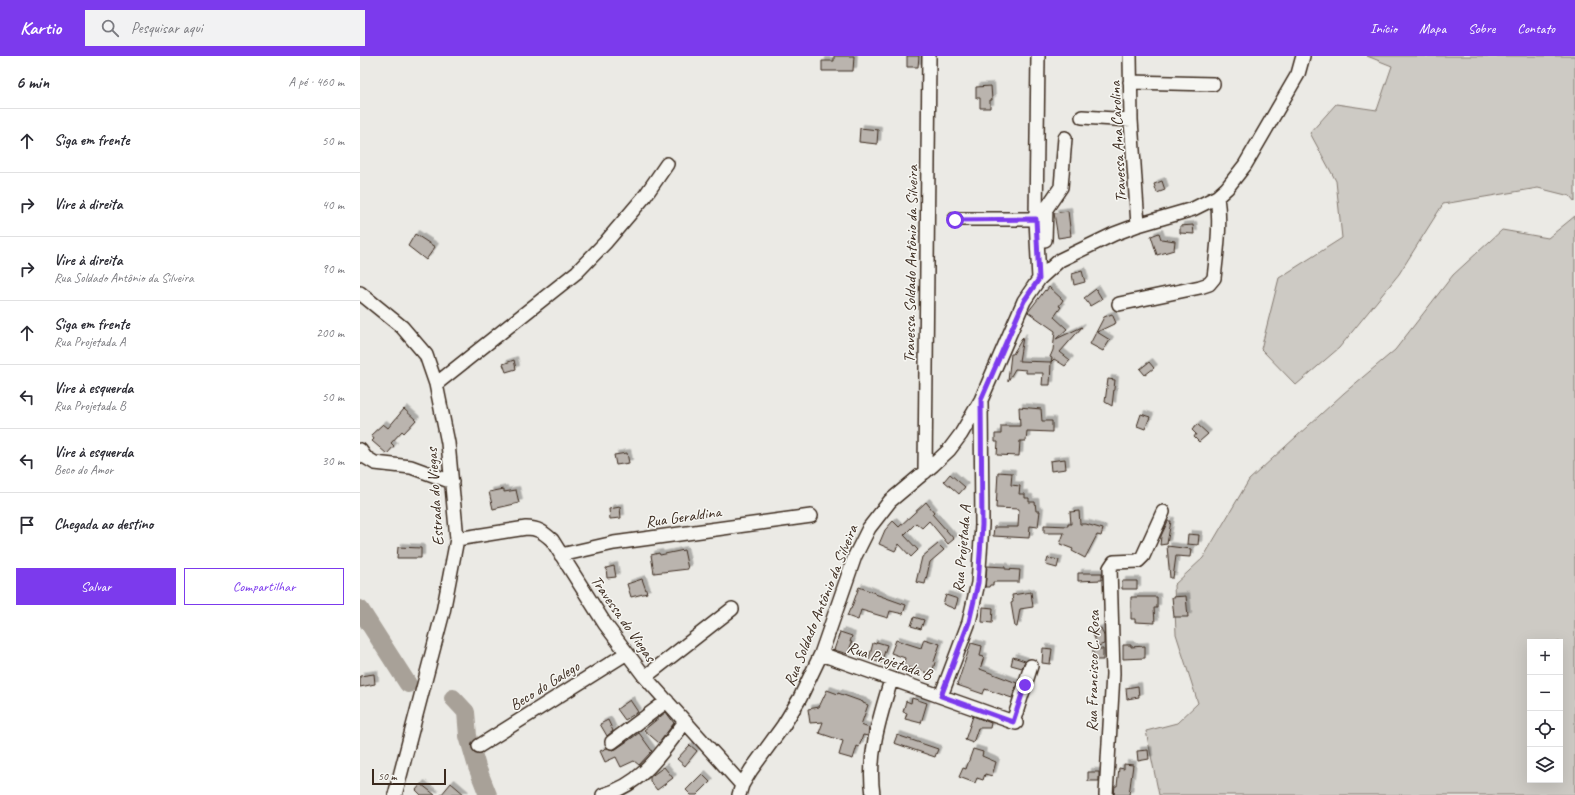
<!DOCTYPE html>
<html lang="pt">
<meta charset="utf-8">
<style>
body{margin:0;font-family:Caveat,sans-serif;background:#f2f2f3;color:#2b2b33}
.controls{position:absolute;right:12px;bottom:12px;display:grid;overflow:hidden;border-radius:0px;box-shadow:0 4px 16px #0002}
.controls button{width:36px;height:36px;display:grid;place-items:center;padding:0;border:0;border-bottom:1px solid #e1e1e2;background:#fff;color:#2b2b33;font:20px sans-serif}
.scale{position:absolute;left:12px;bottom:10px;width:74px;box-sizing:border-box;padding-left:4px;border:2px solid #3b2a1e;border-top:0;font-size:11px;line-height:14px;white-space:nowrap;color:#3b2a1e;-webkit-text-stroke:3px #f6f6f2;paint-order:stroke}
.stop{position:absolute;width:12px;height:12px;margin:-9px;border:3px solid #7c3aed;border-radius:50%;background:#fff}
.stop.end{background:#7c3aed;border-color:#fff;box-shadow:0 1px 4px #0008}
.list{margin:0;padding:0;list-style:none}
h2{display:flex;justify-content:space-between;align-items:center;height:52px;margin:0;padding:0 16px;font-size:17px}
h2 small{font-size:13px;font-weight:400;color:#7c7c81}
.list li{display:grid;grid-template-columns:26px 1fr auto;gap:12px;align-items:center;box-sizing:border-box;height:64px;padding:0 16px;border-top:1px solid #e1e1e2}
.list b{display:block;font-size:15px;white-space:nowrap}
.list p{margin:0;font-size:13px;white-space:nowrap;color:#7c7c81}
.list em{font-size:13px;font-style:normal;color:#7c7c81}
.actions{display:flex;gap:8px;padding:12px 16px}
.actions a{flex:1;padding:9px 0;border:1px solid #7c3aed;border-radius:0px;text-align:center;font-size:14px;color:#7c3aed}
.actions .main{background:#7c3aed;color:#fff}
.icon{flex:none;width:22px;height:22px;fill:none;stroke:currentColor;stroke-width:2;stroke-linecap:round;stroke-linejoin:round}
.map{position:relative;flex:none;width:1215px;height:739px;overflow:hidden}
header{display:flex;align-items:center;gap:24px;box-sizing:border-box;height:56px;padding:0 20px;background:#7c3aed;color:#fff}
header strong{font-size:19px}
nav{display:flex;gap:22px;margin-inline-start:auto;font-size:14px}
.search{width:280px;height:36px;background:#f2f2f3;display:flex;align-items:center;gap:10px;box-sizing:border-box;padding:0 14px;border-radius:0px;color:#7c7c81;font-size:15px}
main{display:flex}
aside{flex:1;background:#fff}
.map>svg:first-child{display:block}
.green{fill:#cdcac4;stroke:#847a71;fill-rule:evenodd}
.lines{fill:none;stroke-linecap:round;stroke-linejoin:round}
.river{stroke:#a8a198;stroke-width:18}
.building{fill:#bab4ae;stroke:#3b2a1e;filter:url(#shadow)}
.minor-casing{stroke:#3b2a1e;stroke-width:16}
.minor{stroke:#f6f6f2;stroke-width:13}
.route{stroke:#7c3aed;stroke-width:5}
.labels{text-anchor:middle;stroke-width:3;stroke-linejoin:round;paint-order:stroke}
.street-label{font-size:16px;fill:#3b2a1e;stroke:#f6f6f2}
</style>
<header>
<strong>Kartio</strong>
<div class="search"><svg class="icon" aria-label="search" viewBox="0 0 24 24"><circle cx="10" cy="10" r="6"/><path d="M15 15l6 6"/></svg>Pesquisar aqui</div>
<nav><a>Início</a><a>Mapa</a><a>Sobre</a><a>Contato</a></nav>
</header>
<main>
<aside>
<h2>6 min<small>A pé · 460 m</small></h2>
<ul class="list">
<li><svg class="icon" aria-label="ahead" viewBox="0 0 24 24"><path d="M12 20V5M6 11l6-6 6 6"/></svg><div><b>Siga em frente</b></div><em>50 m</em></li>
<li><svg class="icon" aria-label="right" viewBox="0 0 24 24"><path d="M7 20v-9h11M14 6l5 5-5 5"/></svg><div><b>Vire à direita</b></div><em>40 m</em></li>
<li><svg class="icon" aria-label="right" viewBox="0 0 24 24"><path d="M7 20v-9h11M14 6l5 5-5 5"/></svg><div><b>Vire à direita</b><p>Rua Soldado Antônio da Silveira</p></div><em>90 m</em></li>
<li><svg class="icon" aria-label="ahead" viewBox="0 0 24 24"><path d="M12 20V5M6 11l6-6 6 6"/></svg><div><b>Siga em frente</b><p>Rua Projetada A</p></div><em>200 m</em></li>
<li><svg class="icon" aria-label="left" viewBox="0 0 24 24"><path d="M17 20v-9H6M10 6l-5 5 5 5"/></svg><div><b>Vire à esquerda</b><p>Rua Projetada B</p></div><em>50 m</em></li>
<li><svg class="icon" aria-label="left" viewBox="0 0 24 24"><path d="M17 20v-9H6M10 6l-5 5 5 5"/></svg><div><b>Vire à esquerda</b><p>Beco do Amor</p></div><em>30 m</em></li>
<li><svg class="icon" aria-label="arrive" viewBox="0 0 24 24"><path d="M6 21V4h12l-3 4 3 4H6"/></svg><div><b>Chegada ao destino</b></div></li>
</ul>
<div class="actions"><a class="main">Salvar</a><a>Compartilhar</a></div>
</aside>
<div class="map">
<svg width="1215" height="739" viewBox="0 0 1215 739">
<defs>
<filter id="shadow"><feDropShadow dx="3.5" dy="-3.5" stdDeviation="0" flood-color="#0004"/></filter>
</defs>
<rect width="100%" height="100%" fill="#ebeae5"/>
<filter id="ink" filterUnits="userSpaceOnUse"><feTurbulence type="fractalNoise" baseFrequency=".025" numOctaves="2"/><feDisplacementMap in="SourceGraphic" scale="8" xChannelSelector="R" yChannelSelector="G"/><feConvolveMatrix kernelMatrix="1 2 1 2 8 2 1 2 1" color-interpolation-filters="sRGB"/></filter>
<g filter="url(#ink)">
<path class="green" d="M1007 0H1215V146L1210 140 1178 132 1083 148 1039 218 979 292 936 329 901 293 919 222 982 182 976 125 950 77 976 48 1017 54 1032 10Z
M1215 160V739H799L786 675 817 667 838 647 816 578 814 529 843 502 889 424 984 337 1035 294 1093 219 1142 174 1188 182ZM1170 586H1200V724H1170Z"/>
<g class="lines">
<path class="river" d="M0 553 48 628
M93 642 106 656 108 680 117 711 128 739"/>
</g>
<path class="building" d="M474 0H494L493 15H462V5H474Z
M547 0H559L558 11H547Z
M631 30 632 44H630V52H620V42H616V31Z
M500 72 518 74 517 88 499 86Z
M802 125 805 134 797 137 794 128Z
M708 155 711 180 698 182 694 157Z
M833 169 834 178 820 177V170Z
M799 177 801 183 815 185 814 194 797 199 791 180Z
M55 178 75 191 66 204 48 190Z
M722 215 725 226 714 229 712 218Z
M689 231 703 244 699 250 701 251 694 261 707 273 696 283 722 271 700 296 710 304 705 310 694 303 691 306 690 329H682L683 317H666V314L655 313 648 325 651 298H653L663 281 659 305 691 306 692 302 690 301 693 294 695 275 668 256 685 234 686 235Z
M736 233 742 243 730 250 724 242Z
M752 258 756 267 737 276 750 284 743 295 730 288 744 261Z
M154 304 156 313 146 316 143 308Z
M789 306 794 312 785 319 780 313Z
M748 323 755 324 752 350 745 346Z
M659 351 681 353 682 365H692V376L667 375 666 385H660L659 400 637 399 638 386H635V378H641V370H660Z
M44 353 56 364 44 377 42 375 31 387 34 390 27 398 12 385 14 383 11 379 23 368 28 372Z
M781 358 790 361 785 373 777 370Z
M837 368 848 378 839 386 834 381 836 378 832 374Z
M267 397 269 407 256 409 254 399Z
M705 403 706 413 691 415 690 405Z
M638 416 652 417 651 429 660 430 659 438H665V442H669V446H675L676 455H680L678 471 670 470 669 482 633 480 634 471H658L659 453 636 452Z
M590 418 605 431 599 438 584 425Z
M144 433V436L156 434 159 447 133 453 129 436Z
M566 446 574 456 572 458 594 483 588 488 569 465 562 472 556 467 544 479 558 494 551 501 539 488 535 495 519 488 525 474 533 465 539 471Z
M260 451 261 462 250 463 249 453Z
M719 455 720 468H726L743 473 741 480 737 479 725 502 712 495 713 493 700 488 704 477H684V469L708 470V468H711L710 456Z
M808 465H811L807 488 800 489 801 480Z
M828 478 839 479 838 489 827 488Z
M578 488 584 494 570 506 565 528 556 526 562 501Z
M807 490 831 493 830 501 816 500 813 522H810Z
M38 491 61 492V502H37Z
M324 494 328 513 294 517 291 499 299 497 300 499Z
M688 502 699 504 697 512 686 509Z
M254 510 256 521 247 522 246 512Z
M627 510 645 511V513L660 514 659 526H633V529H630L629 531H625Z
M718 517H742V524L718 525Z
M282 523 287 537 271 541 267 528Z
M762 525H777V533H762Z
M499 531 515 537V538L546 549 543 558 530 555 528 562 501 554 498 564 487 560 490 553H491Z
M671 536 673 551 660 553 657 571H655L651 547 653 546 652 539Z
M586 539 598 543 595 553 583 548Z
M826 540 828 561H814L812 541Z
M771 541H797V552H794L795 567 775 566V563H771Z
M623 551 633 552 632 567 622 566Z
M554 561 564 564 561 573 551 570Z
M741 572 744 580V588L738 590 732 576Z
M480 576 492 580 490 586H492L488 598 474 594Z
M564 583 580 588 574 606H575L572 618 543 610 545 602 531 597 536 584 561 592Z
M517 586 527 589 521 607 509 603 513 587 516 588Z
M611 587 622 590 620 600 624 601 620 613 657 627 652 642 625 633 623 638 597 629Z
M763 589H771V591L785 590V602L763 603Z
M683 592 692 593 690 608 682 607Z
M733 593H743V604H733Z
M653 601 665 605 662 612 651 609Z
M14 618 15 628 0 631V620Z
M778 630 779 641 767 643 766 632Z
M467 634 478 638V637L503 646V647L508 649 501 669 509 672 508 680 503 679 499 691 497 690 493 703 479 699 483 685 459 677 463 666 450 667 448 653 459 651Z
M552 642 567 647 561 667 545 663 547 657 543 656 546 645 551 647Z
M270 644 278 656 265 664 257 653Z
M306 656 314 667 299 687 284 674Z
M613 660 631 667 630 672H618L613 687 605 684Z
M248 664 253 675 247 680 240 668Z
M279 677 292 695 279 709 274 705 261 711 256 701 245 706 240 695 247 692 253 694 256 693Z
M537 679 578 693 575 701 534 687Z
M330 689 337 695 325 710 317 703Z
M613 693 623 696 622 700 636 706 632 720 625 718 623 724 617 722 615 727 599 721 603 712 606 713Z
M788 694 789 703 778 705 777 695Z
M764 708 773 709 769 739H754L755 730H757L759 712 764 713Z
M304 711 313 722 297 734 290 725V721Z
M728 716H739V725H728Z
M342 718 350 726 337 739H331L326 734Z
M91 727 105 739H81Z
M61 728 75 739H61L56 734Z"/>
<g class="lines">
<g class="minor-casing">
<path id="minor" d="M678 0 676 163 679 223
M770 0 771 64 778 169
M770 26 853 28
M722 61 771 64
M595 163H676
M685 184 686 153 701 131 705 82
M0 237 42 271 66 299 76 328 88 387 97 483 83 556 35 739
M759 248 840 231 849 228 854 222C857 195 861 167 857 141
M76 328 217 216 245 187 285 140 307 108
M0 394 5 401 15 407 51 411 92 426
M565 416 569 0
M97 483 166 472C178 472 183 476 192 484L245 568 285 621 382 729
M201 499 254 487 451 460
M461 598 656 667
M285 621 372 553
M581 640 609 566 618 527 622 469 621 344
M653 666 671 610
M252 686 307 645
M119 690 267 597
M243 739C283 728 301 697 325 666
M379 739 382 729 391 714 423 670 440 642 461 598 495 500 509 472 530 445 573 409 589 394 601 378 621 344 664 245 679 223 700 204 754 178 778 169 833 153 857 141 867 132 885 109 938 18 943 0
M513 739C507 699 520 661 531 624
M746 739 753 618 750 512 754 506 778 505 783 500 803 456"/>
</g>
<use href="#minor" class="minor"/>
</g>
</g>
<g class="lines" filter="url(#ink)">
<path class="route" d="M595 164 676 163 679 223 664 245 621 344 622 469 618 527 609 566 581 640 653 666 665 629"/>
</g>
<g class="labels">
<g class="street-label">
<text transform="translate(757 86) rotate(-93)" y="6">Travessa Ana Carolina</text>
<text transform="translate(550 208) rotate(-89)" y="6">Travessa Soldado Antônio da Silveira</text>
<text transform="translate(74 441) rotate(-94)" y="6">Estrada do Viegas</text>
<text transform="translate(323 460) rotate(-8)" y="6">Rua Geraldina</text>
<text transform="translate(601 493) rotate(-85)" y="6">Rua Projetada A</text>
<text transform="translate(460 549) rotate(-68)" y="6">Rua Soldado Antônio da Silveira</text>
<text transform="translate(264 562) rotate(55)" y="6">Travessa do Viegas</text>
<text transform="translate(530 604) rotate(19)" y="6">Rua Projetada B</text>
<text transform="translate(732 615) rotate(-89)" y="6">Rua Francisco C. Rosa</text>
<text transform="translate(184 629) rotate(-32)" y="6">Beco do Galego</text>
</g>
</g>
</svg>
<div class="controls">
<button>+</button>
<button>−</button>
<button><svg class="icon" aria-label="locate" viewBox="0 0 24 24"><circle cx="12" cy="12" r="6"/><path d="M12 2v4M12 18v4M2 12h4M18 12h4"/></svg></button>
<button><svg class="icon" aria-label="layers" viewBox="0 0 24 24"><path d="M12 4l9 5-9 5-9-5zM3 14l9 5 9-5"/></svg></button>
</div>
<div class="scale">50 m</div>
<div class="stop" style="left:595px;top:164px"></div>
<div class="stop end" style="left:665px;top:629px"></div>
</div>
</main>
